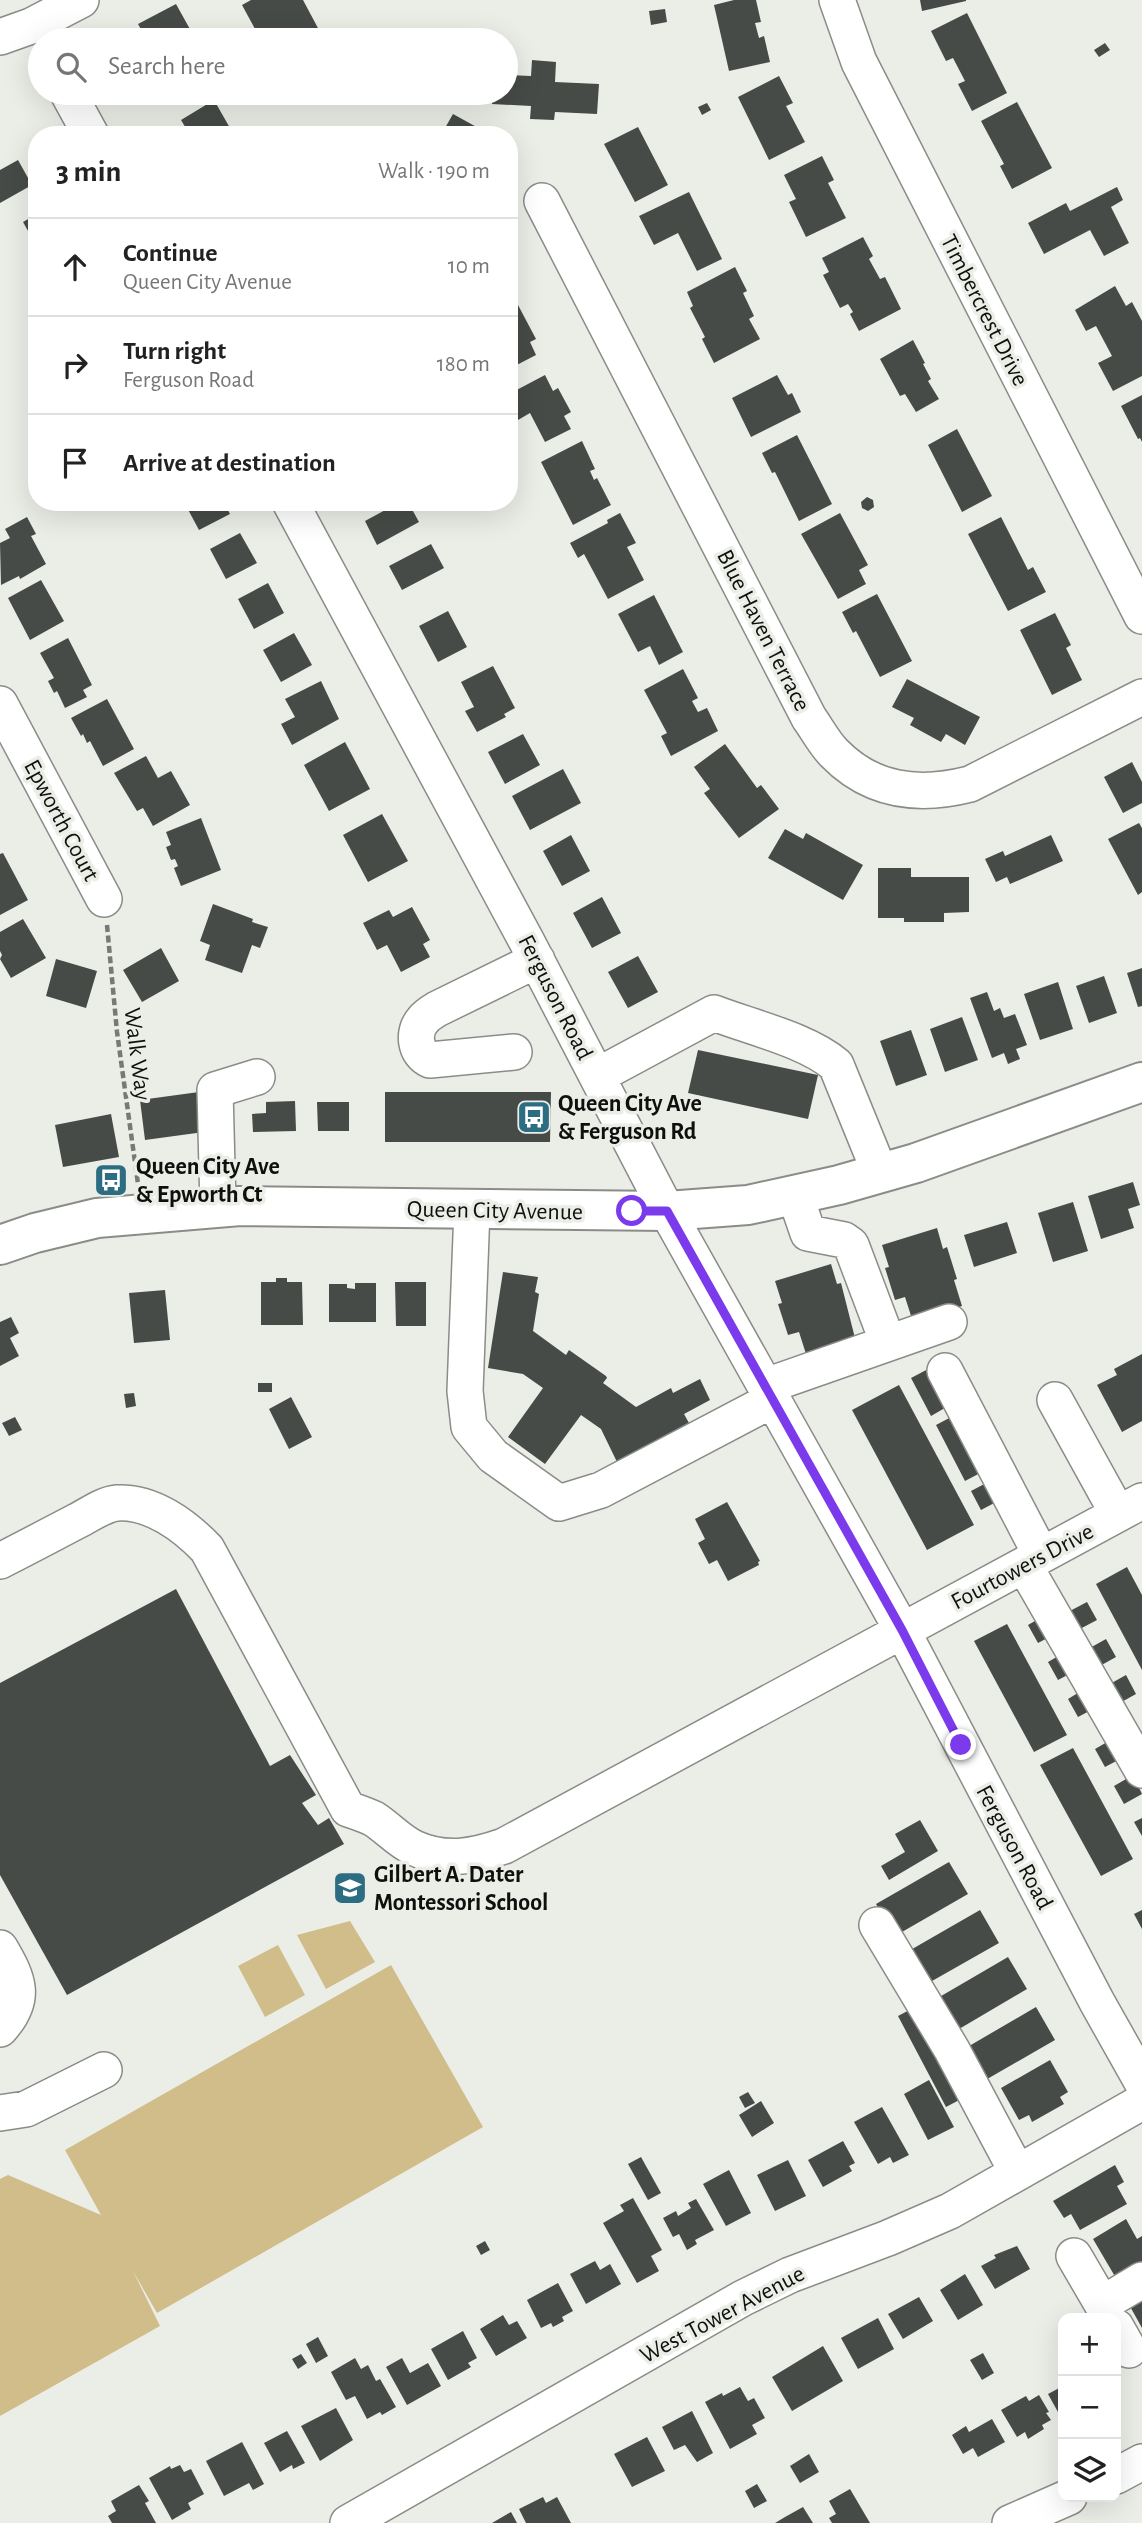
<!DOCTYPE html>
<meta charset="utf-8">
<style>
body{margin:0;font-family:"Alegreya Sans",sans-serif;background:#f2f2f2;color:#222}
.controls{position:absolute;right:21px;bottom:21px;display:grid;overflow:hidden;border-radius:14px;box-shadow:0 7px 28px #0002}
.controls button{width:63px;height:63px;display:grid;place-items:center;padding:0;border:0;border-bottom:2px solid #e0e0e0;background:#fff;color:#222;font:35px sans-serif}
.stop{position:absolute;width:21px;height:21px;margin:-16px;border:5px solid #7c3aed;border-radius:50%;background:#fff}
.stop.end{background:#7c3aed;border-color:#fff;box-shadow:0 2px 7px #0008}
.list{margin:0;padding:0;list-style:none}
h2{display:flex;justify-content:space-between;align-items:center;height:91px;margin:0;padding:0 28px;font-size:30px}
h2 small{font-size:23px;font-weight:400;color:#767676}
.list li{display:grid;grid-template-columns:46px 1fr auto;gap:21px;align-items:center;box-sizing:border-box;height:98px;padding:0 28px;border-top:2px solid #e0e0e0}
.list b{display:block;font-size:26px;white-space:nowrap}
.list p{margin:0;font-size:23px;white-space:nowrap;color:#767676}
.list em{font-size:23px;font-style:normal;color:#767676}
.icon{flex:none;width:38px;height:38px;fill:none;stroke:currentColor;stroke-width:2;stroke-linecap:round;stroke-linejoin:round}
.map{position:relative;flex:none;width:1142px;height:2523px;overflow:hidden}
.search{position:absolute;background:#fff;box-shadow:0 7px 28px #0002;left:28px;top:28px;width:490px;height:77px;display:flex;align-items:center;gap:18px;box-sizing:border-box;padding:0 24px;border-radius:38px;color:#767676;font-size:26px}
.panel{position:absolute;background:#fff;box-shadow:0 7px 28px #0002;left:28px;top:126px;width:490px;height:385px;border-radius:28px}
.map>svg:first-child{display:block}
.green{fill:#d0bd89}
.building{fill:#474b47}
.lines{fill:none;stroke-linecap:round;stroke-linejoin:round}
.minor-casing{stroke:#8a8d87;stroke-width:38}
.major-casing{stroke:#8a8d87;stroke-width:42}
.path{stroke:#777975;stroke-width:4.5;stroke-dasharray:7 3.5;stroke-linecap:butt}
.minor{stroke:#fff;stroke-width:35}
.major{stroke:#fff;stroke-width:38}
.route{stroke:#7c3aed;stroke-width:9}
.labels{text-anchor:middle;stroke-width:7;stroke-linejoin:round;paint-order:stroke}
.street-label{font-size:24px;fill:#0f100e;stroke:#ebeee7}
.poi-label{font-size:24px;font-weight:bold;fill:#0f100e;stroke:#ebeee7;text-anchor:start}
</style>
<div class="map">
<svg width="1142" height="2523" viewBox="0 0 1142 2523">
<rect width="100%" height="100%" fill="#ebeee7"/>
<path class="green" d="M350 1921 375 1962 326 1989 297 1935Z
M278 1945 305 1995 265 2017 238 1966Z
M391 1965 483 2127 157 2313 133 2271 160 2326 0 2416V2179L8 2175 101 2215 65 2150Z"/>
<path class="building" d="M251 0H303L319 30 301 40H261L242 5Z
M734 0H756L761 22 755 23 759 38 764 36 770 62 729 71 714 5Z
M920 0H966V1L922 11Z
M176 4 191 31 174 40H147L138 24Z
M665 9 667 22 651 25 649 11Z
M967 13 1007 93 972 111 958 84 965 81 953 58 946 61 931 31Z
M1105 43 1110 50 1099 57 1094 50Z
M532 60 556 62 555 82 599 84 597 114 555 112 554 120 530 119 531 106 492 104 493 93H506V75L531 76Z
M779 76 793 103 786 106 805 142 769 160 738 97Z
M169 93H186L173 100Z
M214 100 234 135H190L181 120Z
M1017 102 1052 168 1012 189 1000 166 1004 164 981 121Z
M707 103 711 110 702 115 698 107Z
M453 114 482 130 479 135H441Z
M638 127 668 185 635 202 604 144Z
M822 156 834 180 828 183 846 218 806 237 789 202 796 199 784 175Z
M18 160 32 185 0 203V170Z
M1117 187 1123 200 1111 207 1129 243 1104 256 1090 230 1044 254 1028 223 1066 203 1070 211Z
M689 192 722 259 697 271 678 233 654 245 639 216Z
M37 214V247L23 222Z
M863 237 873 256 869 259 880 279 885 277 901 309 859 331 850 314 853 312 848 304 840 308 823 275 829 272 822 258Z
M735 267 747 291 743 293 754 316 749 319 760 339 714 363 702 339 705 337 690 308 693 306 687 292Z
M1115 286 1126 306 1132 302 1142 321V376L1113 391 1098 363 1112 356 1096 326 1086 331 1075 310Z
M509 301 512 308 518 305 536 339 530 342 536 355 509 369Z
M913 340 925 363 923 364 931 379 928 381 939 399 916 412 905 394 900 396 880 359Z
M545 375 553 391 558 388 571 412 564 416 571 429 545 442 530 413 518 420 509 402V394Z
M777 375 788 395 792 393 801 412 751 437 732 398Z
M1142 395V442L1140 438 1138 439 1121 406Z
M957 429 992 496 962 512 928 445Z
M797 435 832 504 799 521 775 472 772 473 762 453Z
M582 441 595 469 590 471 594 480 597 478 611 505 573 525 541 462Z
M867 497 873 500 874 507 868 511 862 508 861 502Z
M184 502H224L230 514 199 530Z
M400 502H408L419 522 377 545 365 521Z
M620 513 636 543 627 547 644 580 608 599 584 554 578 558 570 543 608 523 607 520Z
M840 513 868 565 859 570 866 584 838 599 801 534Z
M27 517 36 534 31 536 46 564 20 579 19 576 1 585 0 543 10 538 5 529Z
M1001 517 1028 570 1033 567 1046 592 1008 611 968 534Z
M240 533 257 563 226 579 210 549Z
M431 544 444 568 402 590 389 566Z
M41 580 64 621 30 640 8 598Z
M268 583 284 613 254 629 238 599Z
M877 594 912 661 880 677 856 631 853 633 842 612Z
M654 595 683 652 659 665 650 646 638 652 618 614Z
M448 611 467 647 438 662 419 626Z
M1055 613 1071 645 1066 648 1082 680 1052 695 1020 630Z
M294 633 312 665 281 682 263 650Z
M68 638 92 685 83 690 87 697 65 708 57 691 54 693 48 681 54 678 40 653Z
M493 666 515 708 504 714 506 717 477 732 465 711 474 707 461 682Z
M683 669 698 698 692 701 698 712 707 708 718 731 671 756 661 736 667 733 644 690Z
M907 679 980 717 965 745 946 734 941 742 910 725 914 718 892 707Z
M321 681 339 719 292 745 281 724 295 717 285 699Z
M107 699 134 749 103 766 90 741 87 743 83 734 81 736 71 718Z
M523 734 540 765 505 784 488 752Z
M345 742 370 789 329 811 304 765Z
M725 744 757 788 761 785 779 809 739 838 704 793 710 789 694 767Z
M146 756 158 778 171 771 190 805 153 826 143 808 137 811 114 773Z
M1132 762 1142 782V803L1123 813 1104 777Z
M563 769 581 803 530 830 512 796Z
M382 814 408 861 368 882 343 835Z
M201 818 221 870 181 886 174 868 178 866 175 859 171 860 166 847 171 845 166 832Z
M1139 823 1142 828V892L1138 895 1108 839Z
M785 829 803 839 806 833 863 865 843 900 768 858Z
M571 835 590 871 562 886 543 851Z
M1051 835 1063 861 1010 884 1007 877 996 882 985 859 1003 851 1005 856Z
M3 853 28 900 0 915V854Z
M878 868H911V877H969V912L944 913V922H904V918H878Z
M602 897 621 933 592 948 573 913Z
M213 904 253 919 252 922 268 927 260 948 252 945 242 973 205 960 210 945 200 941Z
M412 907 430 940 423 944 430 957 401 972 387 945 377 950 363 923 389 910 393 917Z
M23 919 46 958 11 978 0 959 2 955 0 951V932Z
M161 948 179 981 142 1002 123 970Z
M638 956 658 992 628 1008 608 972Z
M56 959 97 971 86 1008 46 996Z
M1142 968V1006L1138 1007 1127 973Z
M1104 976 1117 1013 1089 1023 1076 986Z
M1058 982 1073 1029 1040 1040 1024 994Z
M987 992 994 1011 1000 1008 1004 1018 1015 1014 1027 1045 1016 1049 1020 1059 1008 1064 1004 1053 992 1058 970 998Z
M962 1017 978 1060 945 1072 930 1029Z
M911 1030 927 1075 896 1086 880 1041Z
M698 1050 818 1075 808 1119 688 1093Z
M199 1092 204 1132 145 1140 140 1100Z
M385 1092H551L550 1142H385Z
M295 1101 296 1131 253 1132 252 1114 266 1113V1102Z
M317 1102H349V1131H318Z
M111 1114 119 1157 63 1167 55 1125Z
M1133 1182 1140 1205 1128 1209 1134 1228 1101 1239 1088 1196Z
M1073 1202 1088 1251 1053 1262 1038 1213Z
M1007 1222 1017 1253 974 1267 964 1235Z
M937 1228 943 1249 947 1247 957 1279 954 1280 962 1306 913 1322 905 1297 895 1300 885 1268 889 1267 882 1245Z
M831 1264 837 1284 841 1283 856 1342 807 1357 799 1332 788 1335 778 1304 782 1303 775 1281Z
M503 1272 538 1277 535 1292 539 1294 533 1331 566 1355 569 1350 606 1376 607 1378 603 1383 636 1407 671 1388 673 1393 700 1379 710 1400 684 1414 689 1423 617 1462 601 1429 581 1415 545 1464 508 1437 543 1388 523 1374 488 1368Z
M276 1278H287V1282H302L303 1325H261V1282H276Z
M395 1282H426V1326H396Z
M355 1283H376V1322H329V1284H347V1288L355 1289Z
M165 1290 170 1340 134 1343 129 1293Z
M11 1317 19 1333 10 1338 19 1356 0 1366V1322Z
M1142 1354V1421L1122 1432 1097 1385 1117 1375 1114 1369Z
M930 1368 950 1405 931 1416 911 1378Z
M258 1383H272V1392H258Z
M899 1385 974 1525 927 1550 852 1410Z
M134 1393 136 1406 126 1408 124 1394Z
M291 1397 312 1437 289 1449 269 1409Z
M955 1415 984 1471 965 1481 936 1425Z
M15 1417 22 1430 9 1436 2 1423Z
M990 1481 1000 1500 981 1510 971 1491Z
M727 1502 760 1561 758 1562 759 1565 728 1581 717 1560 709 1564 698 1543 705 1539 695 1519Z
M1127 1567 1142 1595V1670L1096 1584Z
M176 1589 270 1766 290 1755 316 1795 302 1803 318 1825 329 1818 344 1844 67 1995 0 1875V1683Z
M1087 1602 1097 1620 1078 1630 1068 1612Z
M1047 1614 1057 1633 1038 1643 1028 1625Z
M1007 1624 1067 1735 1034 1752 974 1641Z
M1106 1639 1116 1657 1098 1667 1088 1649Z
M1067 1651 1077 1670 1058 1680 1048 1662Z
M1126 1675 1136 1694 1118 1704 1108 1685Z
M1086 1688 1097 1707 1078 1717 1068 1699Z
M1114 1738 1124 1757 1105 1767 1095 1749Z
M1073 1748 1133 1859 1101 1876 1040 1765Z
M1133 1775 1142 1794 1124 1804 1114 1786Z
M1142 1818V1836L1134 1822Z
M920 1820 938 1851 889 1880 881 1866 905 1852 895 1834Z
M949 1862 968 1894 895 1936 876 1904Z
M980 1910 999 1943 925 1985 907 1952Z
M1142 1910V1929L1134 1914Z
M1008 1957 1027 1989 954 2032 936 1999Z
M917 2006 965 2097 946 2107 898 2016Z
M1036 2007 1055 2040 982 2082 964 2049Z
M1050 2060 1068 2092 1060 2097 1064 2104 1032 2122 1029 2115 1019 2120 1001 2088Z
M929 2080 954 2127 928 2140 904 2094Z
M748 2092 755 2103 745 2108 739 2097Z
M761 2101 774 2123 752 2137 739 2115Z
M882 2107 909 2155 893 2163 890 2157 878 2164 854 2122Z
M843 2141 855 2163 849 2166 852 2171 823 2187 808 2160Z
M641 2157 661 2193 648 2200 628 2164Z
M788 2160 806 2196 775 2211 757 2175Z
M1115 2165 1124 2182 1117 2186 1127 2204 1080 2230 1071 2214 1064 2218 1053 2201Z
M729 2170 751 2213 726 2226 703 2184Z
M633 2198 662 2250 651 2256 659 2271 637 2283 603 2223 624 2211 620 2205Z
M696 2199 714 2230 695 2240 697 2244 687 2250 679 2234 673 2237 663 2218 676 2211 678 2216 691 2208 688 2203Z
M1126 2219 1137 2239 1142 2236V2272L1120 2285 1093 2239Z
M485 2241 490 2250 481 2255 476 2246Z
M1017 2246 1030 2269 995 2289 981 2266 996 2258 994 2255Z
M595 2261 600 2270 610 2264 621 2284 586 2304 570 2274Z
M965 2274 983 2305 958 2320 940 2290Z
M558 2283 573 2311 562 2317 564 2321 553 2327 551 2323 541 2328 527 2300Z
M1142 2292V2328L1127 2301Z
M919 2297 933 2321 903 2339 888 2314Z
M503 2315 509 2325 517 2321 527 2338 496 2356 480 2329Z
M878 2318 894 2349 858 2369 841 2338Z
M463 2331 477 2358 468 2363 471 2367 448 2380 431 2349Z
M318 2337 328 2356 316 2363 306 2344Z
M823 2346 843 2381 792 2411 772 2377Z
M983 2353 994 2373 982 2380 970 2360Z
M301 2354 307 2363 298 2369 292 2359Z
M355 2358 361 2369 368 2365 376 2381 380 2379 396 2407 382 2415 380 2412 367 2419 355 2396 346 2400 331 2372Z
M402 2358 410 2373 428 2363 441 2386 407 2405 386 2367Z
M1063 2386V2421L1048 2394Z
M740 2387 748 2401 754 2398 765 2418 752 2425 757 2434 730 2449 705 2402 722 2393 723 2396Z
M1039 2395 1049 2412 1046 2413 1051 2420 1042 2425 1044 2429 1028 2439 1025 2432 1017 2437 1001 2410 1026 2396 1029 2401Z
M336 2408 353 2440 320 2461 301 2426Z
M692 2411 713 2453 697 2462 685 2445 674 2450 662 2427Z
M992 2419 1005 2442 978 2457 973 2448 963 2454 952 2435 966 2426 969 2432Z
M287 2431 305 2463 293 2469 292 2465 280 2472 264 2443Z
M647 2437 665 2471 632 2487 614 2454Z
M242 2442 264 2484 253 2490 249 2483 224 2496 206 2461Z
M809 2454 819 2472 800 2483 790 2466Z
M180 2465 184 2472 191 2469 204 2494 188 2503 191 2509 172 2520 149 2478 170 2466 171 2469Z
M757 2484 767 2501 754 2508 745 2491Z
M139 2485 149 2501 145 2503 156 2523H112L108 2516 116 2511 111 2501Z
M850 2489 870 2523H832L829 2518 836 2514 829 2501Z
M543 2497 546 2503 557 2497 571 2523H526L519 2509Z
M803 2507 813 2523H775L785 2517Z
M511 2512 517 2523H492Z"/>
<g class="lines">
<g class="minor-casing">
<path id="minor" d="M837 0 859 62 1142 616
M0 37 31 26 81 0
M68 93 91 135
M542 201 809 718C817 729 824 743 834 753 872 792 919 797 970 784L1142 697
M290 502 526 940 667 1211 902 1630 1097 2002 1142 2082
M0 704 104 899
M514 1052 430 1060C415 1054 412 1032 423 1020 426 1016 432 1012 437 1009L537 960
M597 1076 714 1013C750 1027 807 1040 836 1065L880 1173
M795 1195 808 1233 844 1240 851 1245 888 1343
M218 1207 215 1090 257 1077
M472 1210 465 1391 469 1427 493 1456 559 1503 601 1490 774 1399
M945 1371 1041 1555
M766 1386 949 1322
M1055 1400 1118 1514
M0 1561C26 1548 52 1534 77 1521 89 1515 104 1504 117 1503 152 1501 185 1526 207 1549L348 1809C357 1812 366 1815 374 1819 388 1828 399 1841 414 1848 445 1862 473 1857 504 1846L1142 1501
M1024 1565 1142 1770
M877 1925 952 2050 1017 2172
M0 1948C19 1980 27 1999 0 2029
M0 2113 26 2109 104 2070
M1074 2256 1102 2304 1142 2280
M1116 2327 1129 2350
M1116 2476 1142 2462
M348 2523 743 2298 790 2275 888 2238 950 2211 1142 2102
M1010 2523 1069 2497"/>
</g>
<g class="major-casing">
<path id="major" d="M0 1245 35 1233 97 1218 240 1206 667 1211 748 1205 839 1185 916 1163 1142 1082"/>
</g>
<path class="path" d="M107 925 117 1032 138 1184"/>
<use href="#minor" class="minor"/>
<use href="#major" class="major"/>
</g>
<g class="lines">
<path class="route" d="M632 1211H667L902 1630 961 1745"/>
</g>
<defs>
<g id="bus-square" transform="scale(1.75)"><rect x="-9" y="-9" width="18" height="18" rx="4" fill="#2d6d81" stroke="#ebeee7"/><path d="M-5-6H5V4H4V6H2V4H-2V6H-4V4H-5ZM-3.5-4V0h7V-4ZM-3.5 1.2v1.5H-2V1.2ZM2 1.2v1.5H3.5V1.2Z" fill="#fff"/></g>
<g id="school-square" transform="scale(1.75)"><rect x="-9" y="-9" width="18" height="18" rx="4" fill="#2d6d81" stroke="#ebeee7"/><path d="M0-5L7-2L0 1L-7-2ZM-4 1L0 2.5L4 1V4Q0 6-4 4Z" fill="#fff"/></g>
</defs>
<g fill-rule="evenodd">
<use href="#bus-square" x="534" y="1117"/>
<use href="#bus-square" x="111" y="1180"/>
<use href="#school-square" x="350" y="1888"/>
</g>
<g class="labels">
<g class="street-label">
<text transform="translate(985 310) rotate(63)" y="8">Timbercrest Drive</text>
<text transform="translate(764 630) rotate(63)" y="8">Blue Haven Terrace</text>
<text transform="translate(62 820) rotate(62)" y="8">Epworth Court</text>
<text transform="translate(556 997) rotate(63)" y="8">Ferguson Road</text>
<text transform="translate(138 1054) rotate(83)" y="8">Walk Way</text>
<text transform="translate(495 1210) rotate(1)" y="8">Queen City Avenue</text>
<text transform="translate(1022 1566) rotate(-28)" y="8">Fourtowers Drive</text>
<text transform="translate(1015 1847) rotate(62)" y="8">Ferguson Road</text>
<text transform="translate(722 2314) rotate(-28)" y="8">West Tower Avenue</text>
</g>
<g class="poi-label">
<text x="558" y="1111">Queen City Ave<tspan x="558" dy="28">&amp; Ferguson Rd</tspan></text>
<text x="136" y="1174">Queen City Ave<tspan x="136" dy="28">&amp; Epworth Ct</tspan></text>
<text x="374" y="1882">Gilbert A. Dater<tspan x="374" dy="28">Montessori School</tspan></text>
</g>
</g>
</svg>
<div class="controls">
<button>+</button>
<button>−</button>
<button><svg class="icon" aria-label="layers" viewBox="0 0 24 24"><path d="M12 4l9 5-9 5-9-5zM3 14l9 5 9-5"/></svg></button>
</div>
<div class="stop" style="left:632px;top:1211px"></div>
<div class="stop end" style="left:961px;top:1745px"></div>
<div class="search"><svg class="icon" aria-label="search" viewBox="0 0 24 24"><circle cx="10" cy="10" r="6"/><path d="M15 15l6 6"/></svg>Search here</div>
<section class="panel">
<h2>3 min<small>Walk · 190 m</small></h2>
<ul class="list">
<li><svg class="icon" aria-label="ahead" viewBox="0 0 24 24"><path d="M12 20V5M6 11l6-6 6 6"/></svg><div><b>Continue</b><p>Queen City Avenue</p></div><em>10 m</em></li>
<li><svg class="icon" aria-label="right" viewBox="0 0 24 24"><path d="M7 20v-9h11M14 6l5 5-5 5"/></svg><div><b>Turn right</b><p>Ferguson Road</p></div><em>180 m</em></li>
<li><svg class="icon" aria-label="arrive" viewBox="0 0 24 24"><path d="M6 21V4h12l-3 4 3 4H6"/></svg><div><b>Arrive at destination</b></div></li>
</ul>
</section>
</div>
